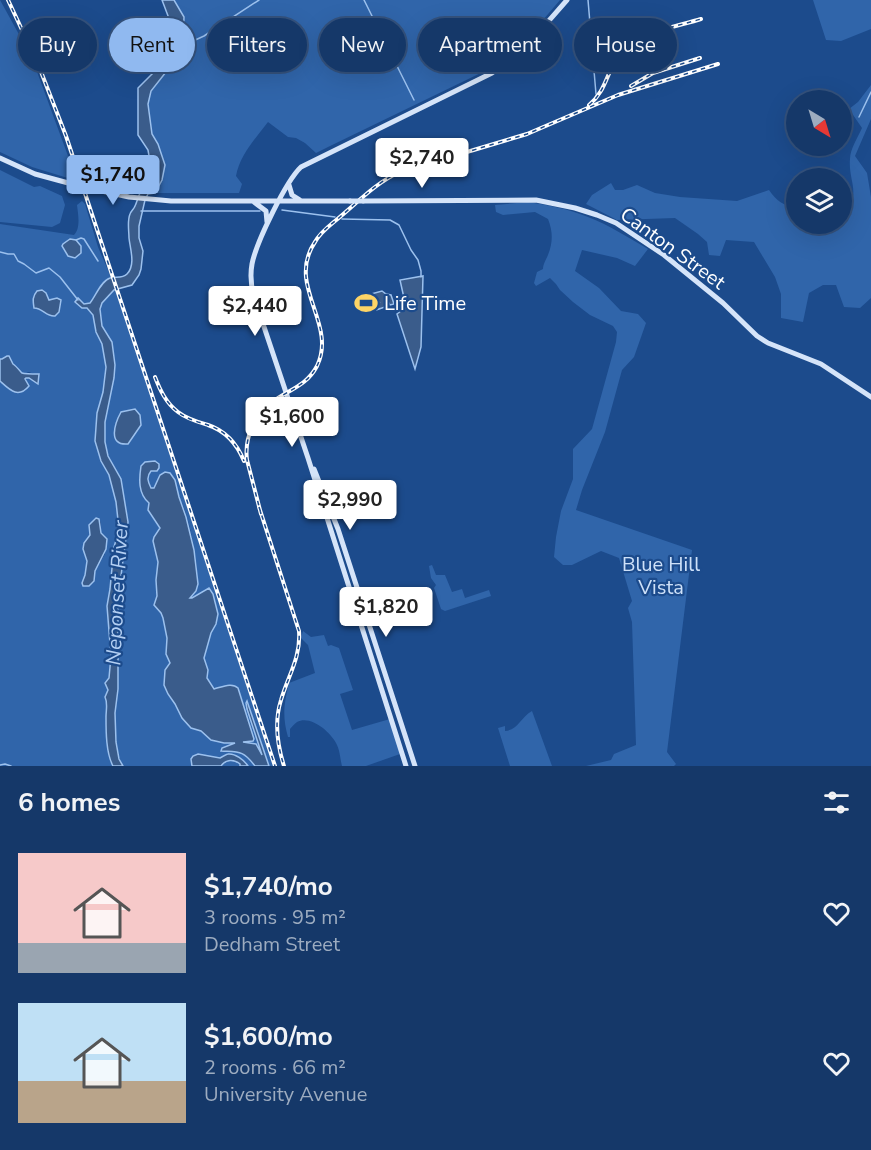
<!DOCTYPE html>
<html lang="en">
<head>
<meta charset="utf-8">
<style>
	:root { --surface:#153869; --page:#224371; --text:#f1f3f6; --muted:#9dacc0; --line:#34527d; --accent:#90b9f0 }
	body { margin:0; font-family:"Nunito Sans",sans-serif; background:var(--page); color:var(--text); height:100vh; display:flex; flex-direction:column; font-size:22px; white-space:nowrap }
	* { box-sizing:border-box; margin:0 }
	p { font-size:20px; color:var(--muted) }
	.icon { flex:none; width:33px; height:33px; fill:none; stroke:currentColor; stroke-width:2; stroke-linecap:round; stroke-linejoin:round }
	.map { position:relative; height:766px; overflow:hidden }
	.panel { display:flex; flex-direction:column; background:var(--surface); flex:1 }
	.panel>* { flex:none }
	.guide { position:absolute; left:18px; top:18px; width:836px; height:54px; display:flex; gap:12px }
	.needle { width:39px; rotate:142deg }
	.buttons { position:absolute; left:786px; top:90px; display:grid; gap:12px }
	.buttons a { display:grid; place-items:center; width:66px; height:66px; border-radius:50%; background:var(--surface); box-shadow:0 6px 24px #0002,0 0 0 2px var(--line); font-size:30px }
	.price { position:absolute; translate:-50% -51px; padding:0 14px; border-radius:6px; background:#fff; color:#222; font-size:20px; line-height:39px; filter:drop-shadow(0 2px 3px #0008) }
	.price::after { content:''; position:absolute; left:50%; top:36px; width:18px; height:14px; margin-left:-9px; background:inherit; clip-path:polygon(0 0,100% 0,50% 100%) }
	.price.on { background:var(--accent); color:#111 }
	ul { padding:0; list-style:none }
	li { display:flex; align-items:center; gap:18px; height:150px; padding:0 18px }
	li span { display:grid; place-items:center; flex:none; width:168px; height:120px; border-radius:0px; color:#555 }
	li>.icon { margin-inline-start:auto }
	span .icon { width:72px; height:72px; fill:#fffc; stroke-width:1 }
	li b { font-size:26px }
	h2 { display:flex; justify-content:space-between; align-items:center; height:72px; padding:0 18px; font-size:26px }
	.tag { padding:0 21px; border-radius:27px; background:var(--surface); box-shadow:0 6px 24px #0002,0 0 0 2px var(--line); font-size:21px; line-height:54px }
	.tag.on { background:var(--accent); color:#111 }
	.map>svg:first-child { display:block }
</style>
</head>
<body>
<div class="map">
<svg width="871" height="766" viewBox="0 0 871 766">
	<rect width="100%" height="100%" fill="#1c4b8c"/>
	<path fill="#3065aa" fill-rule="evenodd" d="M0,0l32,58 43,117 -4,4 -39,-12 -32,-15z
		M174,0h386c-21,25 -42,49 -69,68l-163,79 -12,6 -11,-10 -9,-5 -8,-1 -20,-15c-13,17 -28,33 -32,54l6,8 -3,9h-84l7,-13 -4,-36 -6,-10 -4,-30 2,-13 27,-33 7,-41z
		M813,0h58v29l-30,12 -15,-1z
		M871,85v34l-16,37 12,17 4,24v101l-11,10 -16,-1 -8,-22h-13l-14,8 -6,29 -22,-4v-24l-6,-17 -21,-35 -28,-2 -6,16 -11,-1 -2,-13 -9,-8 -23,-16 -58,2 -31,-16 6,-9 19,-12 4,7h8l14,-5 18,8 25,4 57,4 32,-11c8,12 14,14 27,19v15h46v-11c21,-18 6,-31 8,-54 0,-10 8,-22 12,-31l-13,-19 9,-7z
		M0,170l34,17 6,-1 22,10 3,9 -5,18 -8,4 -52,-5z
		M82,201l3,3 13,43 13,30c-11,5 -15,17 -21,26l-6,1 -6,-6 4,9 13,4 9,28 2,28 -3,25 -6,21 -2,28 14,34 7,27 2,18 -1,17 -3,10 -4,42 -3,17 4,50 -2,22 -3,4 2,10 -3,3c3,8 1,16 1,24 0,15 0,33 7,47h-113v-384l12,9 14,-10 -1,-2 2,-2 11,7 1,-8 -10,-4 -5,2 -3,-2 -21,1v-149l74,11c7,-7 4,-21 3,-30zM96,518l5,4v11l4,3v18l-10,17v7l-13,5c4,-10 7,-20 2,-29l6,-19 -1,-10z
		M528,202c20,3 41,7 60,15 21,8 41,21 60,32l-13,17 -18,-8 -35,-8 -7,21 24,17 22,23 17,3 8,9 -12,34 -12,13 -17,62 -23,58 -6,20 116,40 -25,202 9,12 -2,2h-88l25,-6 3,-6 22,-9 -4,-123 -4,-14 4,-7 -13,-43 -18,-7 -29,14h-9l-9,-8 2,-20 5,-26 12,-32v-30l19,-20 24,-87 1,-10 -4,-6 -23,-11 -17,-13 -13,-12 -4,-6 -6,-6 -14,8 -2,-3 3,-11 6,-3c0,-5 3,-9 5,-14 5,-13 5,-23 0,-36l-13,-7 -32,3 -7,-3 -1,-7z
		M115,288l158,478h-4l-1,-2h-14l1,2h-132l-3,-5 -2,-10 -2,-14 -1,-24 3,-24v-90l10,-77 -2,-15 -8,-32 -10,-19 -3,-14v-20l9,-44 1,-13 -3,-23 -10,-16 -2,-17 2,-6zM135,409l2,1 4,15 -9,13 -13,4c-8,-9 -4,-20 2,-30zM182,503c8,18 18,66 15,86l-8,8 3,1 17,-10 7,15 -16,52 -36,-34 -3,-8z
		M432,565l4,10h9l7,17 10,-3 3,9 24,-8 2,6 -46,15 -4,-2 -7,-21 2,-3 -5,-7 -2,-12z
		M303,631l8,6 13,-2 4,11 3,-1 8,3 14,42 -13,4 12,36 38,-11 10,35 -34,12h-24c-2,-8 -2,-16 -6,-23 -6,-11 -25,-28 -39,-21 -3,2 -5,5 -7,7v8h-2c-6,-21 -4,-33 1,-54l26,-10 -7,-28 -7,-7z
		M532,711l20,55h-42l-12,-38 7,-2v5c13,-1 16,-14 27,-20z"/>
	<path fill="#3a5c8b" stroke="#9cc1ee" stroke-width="1.5" d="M162,0h12l10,17 -1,26 -6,15 -26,33 -3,13 4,30 6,10 7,21 -3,15 -7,13 -7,1 -3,6 -6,26v12l4,13 -2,18 -2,6 -7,10 -18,5 -12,13 -2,6 2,17 10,16 3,23 -1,13 -9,44v20l3,14 13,23 7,43 -10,77v90l-3,24 1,29 3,17 4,7h-10c-7,-13 -7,-34 -7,-49 0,-7 2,-14 -1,-20l3,-7 -3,-7 4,-5 2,-22 -4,-50 3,-17 4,-42 3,-10 1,-17 -2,-18 -7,-27 -8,-14 -6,-20 2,-28 6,-21 3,-25 -4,-23 -6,-12 -3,-17 -6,-7h-5l-7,-6 3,-4 6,6 6,-1c5,-6 11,-22 20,-25 5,-2 12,1 17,-4 9,-9 3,-26 2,-36 0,-7 -2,-17 1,-24 1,-3 4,-5 5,-8 2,-4 3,-9 5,-13l-4,-4 13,-10 3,-6 -4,-23 -10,-15v-47l27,-27 5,-17 3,-15z
		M70,239l6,1 5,6v7l-6,5 -7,-2 -6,-10 1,-2z
		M423,276l-2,71 -6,22 -18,-55 9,-7 -6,-27z
		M42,290l4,3 3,7 8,-2 4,2 -2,12 -4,4c-9,1 -12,-8 -21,-8 -1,-7 -2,-11 3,-17z
		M382,291l4,3 5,1 3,9 -4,1 -3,-5 1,6 -12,4 -2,-5 6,-3 -6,1 -3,-9z
		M7,356h2l4,8c3,2 8,8 9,9 3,1 13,1 17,1l-1,10 -9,-6h-3l-1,1 4,7c-11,13 -19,4 -29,-5v-22h2z
		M135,409l5,6 1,10 -13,19c-21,2 -13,-21 -7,-32z
		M155,461l4,3v4l-2,3h-6c-5,6 -3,11 0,17h3l6,-13 5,-3 5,1 5,7 4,17 7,20 8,33 4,34 -2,7 -6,7h2l17,-10 4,6 5,20 -2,10 -5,9 -7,25 4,12 -1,8 7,11c8,-2 18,-7 24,-1l16,51 -1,2 -10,1 13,2 6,11 -15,-46 -1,-6 1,-2 22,65h-14c-12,-16 -16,-14 -34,-15l1,-3 13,-5h-11l-13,-3 -10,-9 -10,-3 -9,-10 -7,-14 -7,-10 -4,-9 1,-15 5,-7 -4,-9 1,-16 -4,-20 -2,-5 -7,-8 3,-9 -1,-16 2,-18 -5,-21 1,-4 6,-9 -12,-18 1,-7c-11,-9 -10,-24 -8,-37l4,-4z
		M96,518l3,1 2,14 6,6 -1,10 -11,22 -1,10 -5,5h-6l-1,-3 3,-8 2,-14 -4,-12 1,-6 6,-8 -1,-10z
		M198,754l22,4c0,0 7,-4 8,-4 7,-1 16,6 20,12h-8v-2c-6,-5 -14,-5 -19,2h-29l-1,-7 2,-3z"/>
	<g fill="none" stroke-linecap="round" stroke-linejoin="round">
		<path stroke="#9cc1ee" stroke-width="1.5" d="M364,0l50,100
			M588,0l8,94
			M180,47l24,-11 55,-36
			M859,117l12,-25
			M282,210l53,7
			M141,211h119
			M342,219l48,1 9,5 12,25 7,10 3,11v6
			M76,240l5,-2 3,1 14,22
			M0,252l8,2h6l4,7 6,3 12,9 13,-5 11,9 18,23
			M0,765l5,-1 6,2"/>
		<path stroke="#d5e4f9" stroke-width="5" d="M0,158l35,16 37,10
			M289,185l3,10 8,5
			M97,190l32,7 42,4h179
			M363,201l173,-1 39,8 22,7 19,8 48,32 59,48 34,33 11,7 53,21 50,33
			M254,202l12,9 1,11
			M314,469l24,60 77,237
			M406,766l-98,-308 -54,-161c-3,-11 -4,-22 -2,-33 4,-21 34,-83 49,-97l191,-94c30,-19 52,-47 75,-73"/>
		<g stroke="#fff" stroke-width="4">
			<path id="rail" d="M8,0l30,64 28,72 209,630
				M631,86l22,-13 47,-15
				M589,105c15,-12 17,-28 26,-44 16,-28 57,-33 86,-42
				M155,377c5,13 11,26 23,35 9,7 20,10 30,13 18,6 29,19 36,36
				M259,507l40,124c2,26 -11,45 -18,69 -7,22 -4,44 3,66
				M261,514l-14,-54c-3,-23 8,-46 28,-60 16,-11 32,-15 42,-34 15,-31 -8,-59 -11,-89 -1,-12 2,-25 9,-35 6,-11 17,-18 26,-26 19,-16 36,-34 59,-44l127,-38 91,-39 100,-31"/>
		</g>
		<use href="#rail" stroke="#1c4b8c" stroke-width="1.5" stroke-dasharray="4.5" stroke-linecap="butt"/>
		<path stroke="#d5e4f9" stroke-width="5" d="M72,184l25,6
			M350,201h13"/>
	</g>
	<defs>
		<g id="stadium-bare" transform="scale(1.8)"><path d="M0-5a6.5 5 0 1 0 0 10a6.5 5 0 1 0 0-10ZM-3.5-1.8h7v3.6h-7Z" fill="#fdd466" stroke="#1c4b8c" stroke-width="2.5" paint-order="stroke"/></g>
	</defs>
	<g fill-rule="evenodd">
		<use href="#stadium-bare" x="366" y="303"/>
	</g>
	<g text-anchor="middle" stroke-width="4.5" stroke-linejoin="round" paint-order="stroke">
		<g font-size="20" fill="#fff" stroke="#1c4b8c">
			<text transform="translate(673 248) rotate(36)" y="7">Canton Street</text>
		</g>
		<g font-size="20" fill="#fff" stroke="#1c4b8c" text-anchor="start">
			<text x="384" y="310">Life Time</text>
		</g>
		<g font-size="20" fill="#cee1f9" stroke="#1c4b8c">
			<text x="661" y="571">Blue Hill<tspan x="661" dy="23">Vista</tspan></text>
		</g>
		<g font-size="21" font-style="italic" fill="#b4d0f4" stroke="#1c4b8c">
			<text transform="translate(117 593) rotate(-87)" y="7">Neponset River</text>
		</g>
	</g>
</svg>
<div class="buttons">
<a><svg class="needle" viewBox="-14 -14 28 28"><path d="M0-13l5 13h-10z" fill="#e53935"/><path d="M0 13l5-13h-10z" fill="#9dacc0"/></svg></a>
<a><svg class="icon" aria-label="layers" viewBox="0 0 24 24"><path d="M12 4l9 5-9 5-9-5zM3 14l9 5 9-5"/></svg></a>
</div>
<b class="price" style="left:422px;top:189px">$2,740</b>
<b class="price on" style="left:113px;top:206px">$1,740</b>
<b class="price" style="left:255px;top:337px">$2,440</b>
<b class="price" style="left:292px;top:448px">$1,600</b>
<b class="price" style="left:350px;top:531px">$2,990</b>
<b class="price" style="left:386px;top:638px">$1,820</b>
<div class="guide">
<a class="tag">Buy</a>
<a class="tag on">Rent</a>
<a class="tag">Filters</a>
<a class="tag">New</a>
<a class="tag">Apartment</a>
<a class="tag">House</a>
</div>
</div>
<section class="panel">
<h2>6 homes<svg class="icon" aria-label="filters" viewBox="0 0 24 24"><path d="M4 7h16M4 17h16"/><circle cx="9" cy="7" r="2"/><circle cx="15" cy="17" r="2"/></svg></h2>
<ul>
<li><span style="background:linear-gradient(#f6c9c9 75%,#9aa5b1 0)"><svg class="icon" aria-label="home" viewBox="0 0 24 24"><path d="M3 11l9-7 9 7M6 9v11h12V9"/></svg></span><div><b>$1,740/mo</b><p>3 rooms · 95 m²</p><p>Dedham Street</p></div><svg class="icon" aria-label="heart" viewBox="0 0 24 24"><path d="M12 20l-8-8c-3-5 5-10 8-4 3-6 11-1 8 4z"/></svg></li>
<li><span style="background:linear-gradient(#bfe0f5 65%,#b9a48a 0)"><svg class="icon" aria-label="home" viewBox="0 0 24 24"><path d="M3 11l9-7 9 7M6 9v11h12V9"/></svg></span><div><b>$1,600/mo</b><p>2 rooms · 66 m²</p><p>University Avenue</p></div><svg class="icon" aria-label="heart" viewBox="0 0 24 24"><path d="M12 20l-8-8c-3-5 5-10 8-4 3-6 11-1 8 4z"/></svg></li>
</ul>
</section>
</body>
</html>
